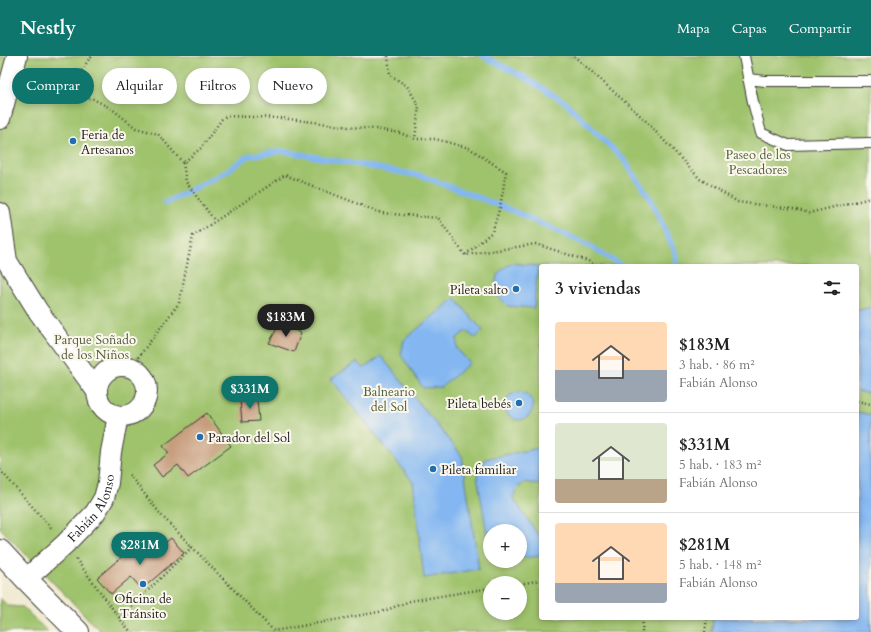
<!DOCTYPE html>
<html lang="es">
<head>
<meta charset="utf-8">
<style>
	:root { --surface:#fff; --page:#f2f2f2; --text:#222; --muted:#767676; --line:#e0e0e0; --accent:#0f766e }
	body { margin:0; font-family:Cardo,serif; background:var(--page); color:var(--text); height:100vh; display:flex; flex-direction:column; font-size:15px; white-space:nowrap }
	* { box-sizing:border-box; margin:0 }
	p { font-size:13px; color:var(--muted) }
	.icon { flex:none; width:22px; height:22px; fill:none; stroke:currentColor; stroke-width:2; stroke-linecap:round; stroke-linejoin:round }
	.map { position:relative; flex:1; overflow:hidden }
	.side { position:absolute; left:539px; top:208px; width:320px; height:356px; display:flex; flex-direction:column; background:var(--surface); border-radius:4px; box-shadow:0 2px 6px #0003 }
	.side>* { flex:none }
	.hud { position:absolute; left:12px; top:12px; width:380px; height:36px; display:flex; gap:8px }
	.buttons { position:absolute; left:483px; top:468px; display:grid; gap:8px }
	.buttons a { display:grid; place-items:center; width:44px; height:44px; border-radius:50%; background:var(--surface); box-shadow:0 2px 6px #0003; font-size:20px }
	.price { position:absolute; translate:-50% -34px; padding:0 9px; border-radius:14px; background:var(--accent); color:#fff; font-size:13px; line-height:26px; filter:drop-shadow(0 1px 2px #0008) }
	.price::after { content:''; position:absolute; left:50%; top:24px; width:12px; height:9px; margin-left:-6px; background:inherit; clip-path:polygon(0 0,100% 0,50% 100%) }
	.price.active { background:#222; color:#fff }
	ul { padding:0; list-style:none }
	li { display:flex; align-items:center; gap:12px; height:100px; padding:0 16px }
	li+li { border-top:1px solid var(--line) }
	li span { display:grid; place-items:center; flex:none; width:112px; height:80px; border-radius:4px; color:#555 }
	li>.icon { margin-inline-start:auto }
	span .icon { width:48px; height:48px; fill:#fffc; stroke-width:1 }
	li b { font-size:17px }
	h2 { display:flex; justify-content:space-between; align-items:center; height:48px; padding:0 16px; font-size:17px }
	.chip { padding:0 14px; border-radius:18px; background:var(--surface); box-shadow:0 2px 6px #0003; font-size:14px; line-height:36px }
	.chip.active { background:var(--accent); color:#fff }
	header { display:flex; align-items:center; gap:24px; box-sizing:border-box; height:56px; padding:0 20px; background:var(--accent); color:#fff }
	header strong { font-size:19px }
	nav { display:flex; gap:22px; margin-inline-start:auto; font-size:14px }
	.map>svg:first-child { display:block }
</style>
</head>
<body>
<header>
<strong>Nestly</strong>
<nav><a>Mapa</a><a>Capas</a><a>Compartir</a></nav>
</header>
<div class="map">
<svg width="871" height="576" viewBox="0 0 871 576">
	<rect width="100%" height="100%" fill="#fbf7ec"/>
	<filter id="ink" filterUnits="userSpaceOnUse"><feTurbulence type="fractalNoise" baseFrequency=".025" numOctaves="2"/><feDisplacementMap in="SourceGraphic" scale="8" xChannelSelector="R" yChannelSelector="G"/><feConvolveMatrix kernelMatrix="1 2 1 2 8 2 1 2 1" color-interpolation-filters="sRGB"/></filter>
	<filter id="wash" filterUnits="userSpaceOnUse"><feTurbulence type="fractalNoise" baseFrequency=".012" numOctaves="4" result="noise"/><feDisplacementMap in="SourceGraphic" scale="16" xChannelSelector="R" yChannelSelector="G"/><feGaussianBlur stdDeviation="0.9" result="paint"/><feColorMatrix in="noise" values="0 0 0 0 0 0 0 0 0 0 0 0 0 0 0 0 0 1.4 0 .05"/><feComposite in="paint" operator="in"/></filter>
	<g filter="url(#wash)">
		<rect width="100%" height="100%" fill="#f2ebd3"/>
		<path fill="#9fc26c" stroke="#5e6f44" fill-rule="evenodd" d="M0,0h871v251l-14,4v-45h-316v352h172l-1,14h-611l-101,-104zM490,475h30v30h-30zM490,527h30v30h-30z
			M857,335l14,3v21l-14,-3z
			M0,542l8,8 15,1 25,25h-48z"/>
		<path fill="#84b7f1" stroke="#506a86" d="M512,207l26,3 -4,42 -26,-2 -12,-12c-1,-18 0,-22 16,-31z
			M455,242l28,33 -8,7 -9,-7 -9,7v11l13,14 -29,24 -18,1 -22,-33 3,-15z
			M871,251v87l-14,-3v-80z
			M381,300l81,100 17,113 -55,9 -11,-96 -82,-103 26,-17 7,6z
			M505 350a14 14 0 1 1 28 0a14 14 0 1 1-28 0Z
			M857,356l14,3v217h-159l1,-14h144z
			M539,392v37l-14,-3 -8,6 -4,10 28,41v17l-21,2v-27h-30v15h-1l-12,-71 8,-16z"/>
		<g fill="none" stroke-linecap="round" stroke-linejoin="round">
			<path stroke="#84b7f1" stroke-width="5.5" d="M483,0l41,21 42,26 58,57 26,38 27,58 -1,10
				M165,147l57,-29 26,-18 35,-5 139,25 89,34 79,36 32,20"/>
		</g>
		<g id="blocks">
			<path fill="#c69c7c" d="M280,267l21,10 -7,19 -25,-9z
				M257,343l2,22 -17,1 -2,-22z
				M207,357l24,33 -43,32 -10,-13 -16,12 -9,-12 16,-12 -6,-7z
				M171,482l13,15 -42,36 -11,-12 -20,17 -14,-16 43,-37 11,14z"/>
		</g>
	</g>
	<g filter="url(#ink)">
		<use href="#blocks" fill-opacity="0" stroke="#3c3b37" stroke-width="1"/>
		<g fill="none" stroke-linecap="round" stroke-linejoin="round">
			<g stroke="#3c3b37" stroke-width="12">
				<path id="service" d="M744,0l9,46 8,31 27,12 83,-2
					M748,23l17,2h106"/>
			</g>
			<g stroke="#3c3b37" stroke-width="22">
				<g id="minor">
					<path d="M0,63l17,-63"/>
					<path d="M0,157l7,48 31,50 58,79"/>
					<circle cx="122" cy="335" r="25"/>
					<path id="s1" d="M26,523l39,-35 30,-31 9,-15 4,-15 3,-31 7,-36"/>
				</g>
			</g>
			<g stroke="#3c3b37" stroke-width="24">
				<path id="secondary" d="M0,495l26,28 52,53"/>
			</g>
			<path stroke="#3c3b37" stroke-width="2.5" stroke-dasharray="1 3" stroke-linecap="butt" d="M388,0l2,19 17,11 12,20 -4,33
				M574,0l69,62 57,61 38,23 56,7 15,4 62,-15
				M27,32l21,9h19l9,-2 17,4 19,10 24,19 22,6 25,29 18,-15 21,-29 4,-3 54,2 26,3 43,6 27,2 24,4 15,6h20l34,9 37,24 -6,35 -8,25 -27,23
				M76,39l-4,-9 17,-27 4,-3
				M183,107l3,19 11,15 18,24
				M131,311l48,-64 14,-67 92,-61 96,38 57,5 27,37 71,-11 55,18 4,4
				M857,345l14,3
				M0,414l53,60
				M192,491l82,84 110,-20 26,-10 80,-13
				M76,503l47,64 8,9
				M520,528l21,-4
				M120,562l72,-71 -30,-31 -34,-43
				M642,576l1,-14
				M705,576l2,-14"/>
			<use href="#service" stroke="#fff" stroke-width="10"/>
			<use href="#minor" stroke="#fff" stroke-width="20"/>
			<use href="#secondary" stroke="#fff" stroke-width="22"/>
		</g>
	</g>
	<g fill="#1f6fb2" stroke="#fbf7ec" stroke-width="1.5">
		<circle cx="73" cy="85" r="4"/>
		<circle cx="516" cy="233" r="4"/>
		<circle cx="519" cy="347" r="4"/>
		<circle cx="200" cy="381" r="4"/>
		<circle cx="433" cy="413" r="4"/>
		<circle cx="143" cy="528" r="4"/>
	</g>
	<g text-anchor="middle" stroke-width="4" stroke-linejoin="round" paint-order="stroke">
		<g font-size="13" fill="#1c1c1c" stroke="#fbf7ec" text-anchor="start">
			<text x="81" y="83">Feria de<tspan x="81" dy="15">Artesanos</tspan></text>
			<text x="508" y="238" text-anchor="end">Pileta salto</text>
			<text x="511" y="352" text-anchor="end">Pileta bebés</text>
			<text x="208" y="386">Parador del Sol</text>
			<text x="441" y="418">Pileta familiar</text>
			<text x="143" y="547" text-anchor="middle">Oficina de<tspan x="143" dy="15">Tránsito</tspan></text>
		</g>
		<g font-size="13" fill="#505e3c" stroke="#fbf7ec">
			<text x="758" y="103">Paseo de los<tspan x="758" dy="15">Pescadores</tspan></text>
			<text x="95" y="288">Parque Soñado<tspan x="95" dy="15">de los Niños</tspan></text>
			<text x="389" y="340">Balneario<tspan x="389" dy="15">del Sol</tspan></text>
		</g>
		<g font-size="13" fill="#1c1c1c" stroke="#fbf7ec">
			<text dy="5" stroke="none"><textPath href="#s1" startOffset="98">Fabián Alonso</textPath></text>
		</g>
	</g>
</svg>
<div class="buttons">
<a>+</a>
<a>−</a>
</div>
<b class="price active" style="left:286px;top:282px">$183M</b>
<b class="price" style="left:250px;top:354px">$331M</b>
<b class="price" style="left:140px;top:510px">$281M</b>
<div class="hud">
<a class="chip active">Comprar</a>
<a class="chip">Alquilar</a>
<a class="chip">Filtros</a>
<a class="chip">Nuevo</a>
</div>
<section class="side">
<h2>3 viviendas<svg class="icon" aria-label="filters" viewBox="0 0 24 24"><path d="M4 7h16M4 17h16"/><circle cx="9" cy="7" r="2"/><circle cx="15" cy="17" r="2"/></svg></h2>
<ul>
<li><span style="background:linear-gradient(#ffd9b3 60%,#9aa5b1 0)"><svg class="icon" aria-label="home" viewBox="0 0 24 24"><path d="M3 11l9-7 9 7M6 9v11h12V9"/></svg></span><div><b>$183M</b><p>3 hab. · 86 m²</p><p>Fabián Alonso</p></div></li>
<li><span style="background:linear-gradient(#dfe7d0 70%,#b9a48a 0)"><svg class="icon" aria-label="home" viewBox="0 0 24 24"><path d="M3 11l9-7 9 7M6 9v11h12V9"/></svg></span><div><b>$331M</b><p>5 hab. · 183 m²</p><p>Fabián Alonso</p></div></li>
<li><span style="background:linear-gradient(#ffd9b3 75%,#9aa5b1 0)"><svg class="icon" aria-label="home" viewBox="0 0 24 24"><path d="M3 11l9-7 9 7M6 9v11h12V9"/></svg></span><div><b>$281M</b><p>5 hab. · 148 m²</p><p>Fabián Alonso</p></div></li>
</ul>
</section>
</div>
</body>
</html>
